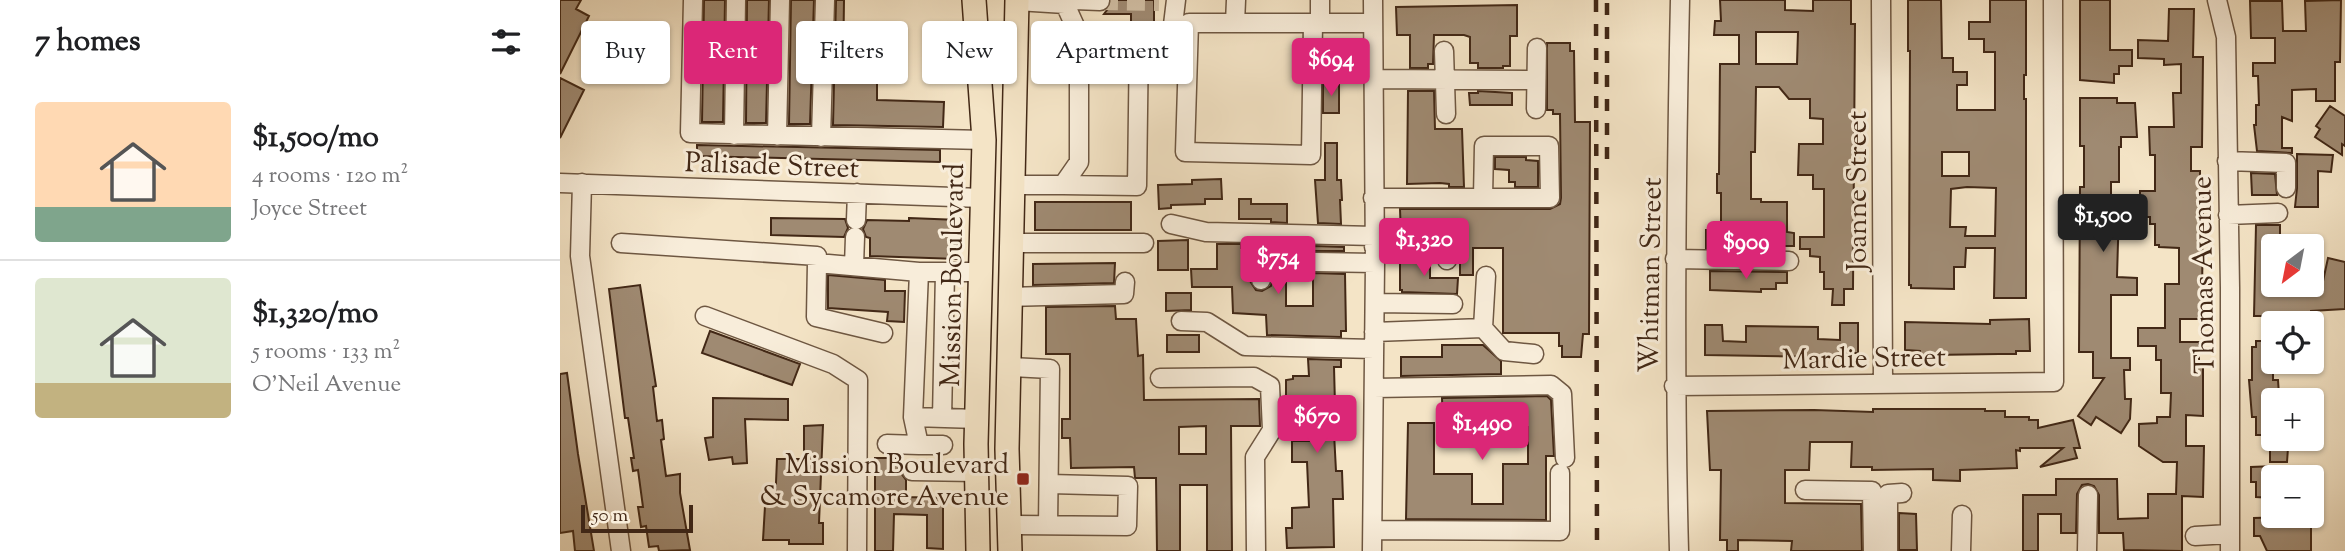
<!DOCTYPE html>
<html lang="en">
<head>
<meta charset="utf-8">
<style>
	:root { --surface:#fff; --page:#f2f2f2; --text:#202124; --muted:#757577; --line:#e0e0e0; --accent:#db2777 }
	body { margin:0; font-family:"Sorts Mill Goudy",serif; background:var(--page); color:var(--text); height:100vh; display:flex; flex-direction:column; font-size:26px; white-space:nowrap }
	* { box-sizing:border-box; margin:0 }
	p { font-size:23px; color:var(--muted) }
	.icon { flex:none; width:38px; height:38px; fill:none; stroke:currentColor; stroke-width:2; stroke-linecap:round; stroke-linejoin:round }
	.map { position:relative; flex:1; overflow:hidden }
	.details { display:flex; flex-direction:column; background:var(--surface); width:560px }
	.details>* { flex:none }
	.guide { position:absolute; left:21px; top:21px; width:665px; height:63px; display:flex; gap:14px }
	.needle { width:46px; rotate:212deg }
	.buttons { position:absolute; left:1701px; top:234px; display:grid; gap:14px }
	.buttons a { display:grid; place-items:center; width:63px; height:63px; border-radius:7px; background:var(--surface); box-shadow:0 2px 5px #0004; font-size:35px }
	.scale { position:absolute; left:21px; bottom:18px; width:112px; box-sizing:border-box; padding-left:7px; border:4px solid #422816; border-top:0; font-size:19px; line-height:24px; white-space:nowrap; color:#422816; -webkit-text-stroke:5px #f8edda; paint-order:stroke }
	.price { position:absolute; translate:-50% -60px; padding:0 16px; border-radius:7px; background:var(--accent); color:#fff; font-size:23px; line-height:46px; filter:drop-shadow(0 2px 4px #0008) }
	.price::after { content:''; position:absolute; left:50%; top:42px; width:21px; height:16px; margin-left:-10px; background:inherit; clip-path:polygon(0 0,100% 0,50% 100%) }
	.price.active { background:#222; color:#fff }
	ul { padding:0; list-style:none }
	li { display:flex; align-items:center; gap:21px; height:175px; padding:0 35px }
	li+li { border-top:2px solid var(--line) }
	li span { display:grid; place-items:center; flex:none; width:196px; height:140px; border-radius:7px; color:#555 }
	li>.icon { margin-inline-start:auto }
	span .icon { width:84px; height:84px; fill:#fffc; stroke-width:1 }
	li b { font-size:30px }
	h2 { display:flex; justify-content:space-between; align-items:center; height:84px; padding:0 35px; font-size:30px }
	.tag { padding:0 24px; border-radius:7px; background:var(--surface); box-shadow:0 2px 5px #0004; font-size:24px; line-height:63px }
	.tag.active { background:var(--accent); color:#fff }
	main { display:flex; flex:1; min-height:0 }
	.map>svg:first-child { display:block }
</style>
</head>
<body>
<main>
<section class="details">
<h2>7 homes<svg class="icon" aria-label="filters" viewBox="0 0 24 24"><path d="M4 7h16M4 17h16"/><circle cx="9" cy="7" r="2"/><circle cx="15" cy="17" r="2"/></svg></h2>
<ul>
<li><span style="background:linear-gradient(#ffd9b3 75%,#7fa58c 0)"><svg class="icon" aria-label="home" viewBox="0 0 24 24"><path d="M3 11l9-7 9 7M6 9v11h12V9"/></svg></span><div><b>$1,500/mo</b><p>4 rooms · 120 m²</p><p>Joyce Street</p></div></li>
<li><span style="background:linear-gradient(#dfe7d0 75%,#c2b280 0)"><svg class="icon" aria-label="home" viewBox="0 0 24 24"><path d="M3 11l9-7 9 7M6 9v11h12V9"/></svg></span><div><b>$1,320/mo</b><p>5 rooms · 133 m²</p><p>O'Neil Avenue</p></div></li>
</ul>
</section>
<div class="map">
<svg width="1785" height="551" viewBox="0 0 1785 551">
	<rect width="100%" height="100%" fill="#f4e4c6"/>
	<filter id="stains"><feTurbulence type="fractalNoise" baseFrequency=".00286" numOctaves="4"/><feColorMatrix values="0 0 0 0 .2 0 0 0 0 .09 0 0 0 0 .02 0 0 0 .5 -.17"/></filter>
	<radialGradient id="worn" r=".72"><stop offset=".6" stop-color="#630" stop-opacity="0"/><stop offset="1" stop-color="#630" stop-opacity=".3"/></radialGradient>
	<path fill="#9f8a72" stroke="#422816" stroke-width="2" fill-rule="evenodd" d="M0,0h21l-5,9 13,7 -29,58z
		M144,0h21l-2,122h-21z
		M187,0h22l-3,123h-20z
		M231,0h23l-4,124h-21z
		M276,0h8l-1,73h34v27l67,2 -1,25 -110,-2z
		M551,0h43v23l-23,1v-10h-27l6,-8z
		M1160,0h65v10l28,1v-11h38v24h4l-2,265h-9v16h-12l1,-16h-9v-17h-4v-15l-10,-1v-7h-10v-12h24v-48h-11v-14h-15l1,-31h24v-25l-13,-1v-19h-21l-10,-12h-23l-1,65h-4v47h10v3h26v30l7,1v13h-34v3l-54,-1v-18h15v-37h-4v-19h2l1,-110h19v-29h-25l1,-14h6zM1196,32h42l-1,32h-41z
		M1348,0h33l1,58h11v14h14v13h-10v25h38v-58h-11v-13h-15v-17h21v-22h36v75h-2v24h2v199h-32l1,-50h-29l-1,19h-11v22l-43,-1v-3h-2l1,-234h-2zM1382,152h27v24h-27zM1407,187l29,1 -1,48h-30l1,-9h-16l1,-38z
		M1520,0h30v50h22v16h-13v8h-5v9l-34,-3z
		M1781,0l-1,62h-5v39h-19v-12l-24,1v31l-10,-4v31h10v5l-35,-2 -3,-26h2v-20h3l-1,-29h-5v-13h22v-25h-24l-1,-37h32l1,30h23l-1,-30z
		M957,5v31h-7v30h-7v2h-25v-5h-8v-26l-6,-2h-30l-1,29h-5v4h-18v-33h-13l-1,-28z
		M1609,9h25l-1,48h10l-1,90h-11v24h9v25h3l-1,107h2v16h-24v23h19v22h4v52l-17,-1v31h18l-1,51 -21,-1v55l-58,-1 -1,-17h-24v-38l-5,-9 -6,-2 -6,1 -5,9 -1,39h-15v-19h-23v37h-15v-56h33v-16h61l1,40 30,-1v-24h28l1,-32h-14l-24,-16v-22l18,-1v-6h13l1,-24h-10v-33h-5v-14h-18v-18h27v-44h14v-36l-20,-1v-2h-4v-21h-5v-7h-10v-26h15v-36h-5l-1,-28h25l-1,-34h8v-29l-17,1v-6l-26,-1v-18l30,1z
		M987,43h23v8h4l1,71h15l-1,212h-6l-2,23h-19v-11h-3v-13h-56v-85h-30v27h-13v-35l-7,1 -9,-5h-43l-1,-27h150l10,-5 1,-6 -1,-84h-7v-4h-6z
		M0,78l24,12 -24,48z
		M763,82h16v31h-16z
		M848,91h26l1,38h27l2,58h-15v-3l-9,-1 -33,1z
		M918,91l34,2v12h-42l-1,-12h9z
		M1520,98h37v5h18l2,34h-16v10h-2v35h-8v25h8l-2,70 20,1v17h-26v63h19v12h-6l1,29h6l-1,20 -9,14 -25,-16 -5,8 -13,-9 26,-38h-11v-26h-14l1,-165h4v-41h-4z
		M1770,106l15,10v30l-3,-2v11l-27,-18 5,-8 -4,-3z
		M765,143h12v37h4l1,20h-2l1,24 -23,-1 -3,-43h10z
		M137,145l243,5v12l-243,-6z
		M1737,154l36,1 -2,17 -13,-1v36h-23l2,-19z
		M935,157h31v3l12,1v26h-23v-5h-6v-12l-14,-1z
		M1691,173l24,1 2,21h-25z
		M661,179l1,20h-17v5l-34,1v3l-12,1 -1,-24 34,-1v-4z
		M679,199h12v5h36v19l-16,-1v-3h-32z
		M475,202h96v28h-96z
		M211,218l74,1 3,9 -4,9 -73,-2z
		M349,218l50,2 -1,39 -88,-3v-18l-4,-1 -3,-8 4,-9 42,1z
		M1696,225h24v22h-7v38h13v11l34,-1 8,-37 17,4v47l-34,2v13h-39v-8h-18z
		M628,240v30h-30v-29z
		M657,244h24v4h13l-5,14 1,19 6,9 6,1 9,-5 1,-13h14v33h27v-33l32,1 1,57h-5v6l-74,-2 -1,-20 -33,-2 -1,-26h-40l-1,-18h26z
		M754,246l30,1v4h-30z
		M840,258h30v20h28l-1,16 -55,-2v-2h-2z
		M555,263l-1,20 -81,2v-21z
		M1150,271l77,1v11h-11v6h-15v3l-51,-2z
		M268,275l57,5v11h20l-1,31 -17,-1 1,-9 -60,-4z
		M80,285l16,101 -3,1 4,34 5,-1 2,19 -3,1 5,36 14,-2v19l10,57 -31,1 -1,-5 -9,1 -3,-21 -5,1 -3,-20h5l-5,-37 -5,1 -2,-13h3l-6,-40h-3l-16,-129z
		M606,293h25v17l-25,1z
		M555,306l1,13h20l2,37 5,-1 1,45 115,-1 1,27h-29l1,125h-25v-66h-27v66h-23l-1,-73h-21l-1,-11 -63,1 -1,-30h-8v-19h8v-65h-24v-47zM646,426v28h-27v-27z
		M1469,319l1,32h-14v3h-17l-68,1h-11v-4l-15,-1v-28l85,2v-4z
		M1280,323h18v30h-16v3l-24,1 -113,-2v-30h17l1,16 23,1v-16l72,1v12l22,1z
		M150,331l90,33 -8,21 -90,-32z
		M607,335h32v17h-32z
		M1696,341h17v39h5l1,15h-6v40h-17v-18h-4l-3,-37h3v-33h4z
		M882,345h41l18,16v13l-100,2v-19h41z
		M748,359l33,1v7h-7l1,38h8v28h-9l2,38h6l1,28h-10l1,48 -47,1 -1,-20h6v-20l17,-1 -2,-45h-15v-21h17v-25h-12v-19h-11v-17l7,-1v-3h16z
		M7,373l11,81 16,97h-19l-2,-20 -13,2v-159z
		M987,396l4,4 3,56h-8v64l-140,-1 2,-96h26v51h38v30h31v-40h25v-37h-85l-1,-29z
		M153,398l75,1v21l-43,-1 2,44 -14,1 -1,-7 -23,3 -4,-22 8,-1z
		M1313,409h112v2h20v6h24v3h9v8l35,-8 7,28h-6l3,10 -37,9 23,-19h-43v3l-4,-1 1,18 -57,2v11l-27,-1v-11l-61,1v-3h-21l1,-25h-42l-1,28h-24v33l76,1 1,47h-71l1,-10 -54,-1v11h-11v-11h-7l1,-70h-11l-3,-59 107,-1 59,2z
		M263,425l-4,98h4v21h-34v-4h-26l2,-34h10l2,-47h27v-33z
		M1710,447l18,1 -1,14h-17z
		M315,458h23v15h3l5,7v17l37,1v51l-16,-1v-33l-33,-1 -1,37h-18z
		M1715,466l-2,32 -17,-1v-15h-5v-15z
		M1339,513l17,1 1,36h-18z
		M1730,517v4h21v30h-44l-7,-15h-6v-18z"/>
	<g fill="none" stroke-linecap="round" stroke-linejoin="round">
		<path stroke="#d0bea3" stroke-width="18" stroke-dasharray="18 9" stroke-linecap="butt" d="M540,1l59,1"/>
		<g stroke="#6e5742" stroke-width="21">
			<path id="minor" d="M133,0l-3,133 294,7
				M1321,0l2,383
				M1657,0l9,37 4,251v263
				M457,1l48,3v-4
				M629,23l-4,129 126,3 2,-132
				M675,23l1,-23
				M760,23v-23
				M612,33l4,-33
				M884,51l2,63
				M814,79l162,1
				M976,109l1,-61
				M174,135l2,-135
				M217,136l3,-136
				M261,137l4,-137
				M1667,161l59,2v25
				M0,183l422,15
				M22,183l-2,73 41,295
				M453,185h50l16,-23v-127l-14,-31 9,-4 26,1
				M503,185l74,1 2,-150 33,-3 17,-10h184
				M813,198h177l-1,-52h-65l-1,52
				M1668,215l50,-2
				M296,220l1,-27
				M611,224l35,8 168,4
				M61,243l196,13v7
				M452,243h132
				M814,247h70l3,13
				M1115,259l114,2
				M294,266l1,-29
				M926,276l-3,52 21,23 30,3
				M701,280l-1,-19 115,2
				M451,297l113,-3 1,-12
				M815,303l78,1
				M145,316l128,48 25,16 -1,171
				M621,321l26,1 38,24 129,3
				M814,332l109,-4
				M323,333l-67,-16 1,-54 102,9
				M449,367l41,2 -2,156
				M600,378l94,-1 16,9 2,44 -17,27 1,94
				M1114,386l380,-4 -1,-382
				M814,388l177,-3 11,9 3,64
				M353,417l6,28h24
				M382,418l3,-146
				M417,419l-64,-2 6,-145h62
				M327,444l32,1
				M352,471l64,1
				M1245,490l67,1 1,60
				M450,525l117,1 1,-40 -78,-2
				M813,530l187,1v-58
				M1635,536l34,-2
				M812,551l3,-288 -2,-263
				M1119,551c-5,-184 -3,-367 1,-551
				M1328,551v-57l14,-1
				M1401,551l1,-36
				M1527,551l1,-56"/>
		</g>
		<g stroke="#422816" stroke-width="26">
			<path id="major" d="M414,0l10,140 -8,304 2,107
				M450,551l-3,-102 10,-449"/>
		</g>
		<use href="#minor" stroke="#f8edda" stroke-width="18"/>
		<use href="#major" stroke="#f4e4c6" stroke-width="23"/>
		<path stroke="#422816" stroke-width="4.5" stroke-dasharray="12 12" stroke-linecap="butt" d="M1036,0l1,551
			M1047,159v-159"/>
	</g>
	<rect fill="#8f2418" stroke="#f8edda" stroke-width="2.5" x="456" y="472" width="14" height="14" rx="3.5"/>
	<g text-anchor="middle" stroke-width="6" stroke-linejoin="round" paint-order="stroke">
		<g font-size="28" fill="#422816" stroke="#f8edda">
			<text transform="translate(212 164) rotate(2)" y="10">Palisade Street</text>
			<text transform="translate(1296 191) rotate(-90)" y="10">Joanne Street</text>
			<text transform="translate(391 275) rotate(-89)" y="10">Mission Boulevard</text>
			<text transform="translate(1089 275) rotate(-89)" y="10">Whitman Street</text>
			<text transform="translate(1642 275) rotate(-91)" y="10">Thomas Avenue</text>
			<text transform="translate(1304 357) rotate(-1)" y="10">Mardie Street</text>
		</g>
		<g font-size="28" fill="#422816" stroke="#f8edda" text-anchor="end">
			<text x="449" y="473">Mission Boulevard<tspan x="449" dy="32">&amp; Sycamore Avenue</tspan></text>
		</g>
	</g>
	<rect width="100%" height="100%" filter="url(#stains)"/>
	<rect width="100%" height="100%" fill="url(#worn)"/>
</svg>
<div class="buttons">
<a><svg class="needle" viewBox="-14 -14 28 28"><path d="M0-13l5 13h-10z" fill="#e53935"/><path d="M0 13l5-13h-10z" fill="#757577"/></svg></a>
<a><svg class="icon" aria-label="locate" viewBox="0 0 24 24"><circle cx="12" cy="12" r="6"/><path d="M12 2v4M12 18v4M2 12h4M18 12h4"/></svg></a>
<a>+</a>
<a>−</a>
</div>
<div class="scale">50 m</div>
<b class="price" style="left:771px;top:98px">$694</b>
<b class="price active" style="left:1543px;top:254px">$1,500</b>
<b class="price" style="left:864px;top:278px">$1,320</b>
<b class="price" style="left:1186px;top:281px">$909</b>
<b class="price" style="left:718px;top:296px">$754</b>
<b class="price" style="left:757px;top:455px">$670</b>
<b class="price" style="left:922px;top:462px">$1,490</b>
<div class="guide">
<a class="tag">Buy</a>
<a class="tag active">Rent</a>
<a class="tag">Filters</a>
<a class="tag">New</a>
<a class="tag">Apartment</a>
</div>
</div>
</main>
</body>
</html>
